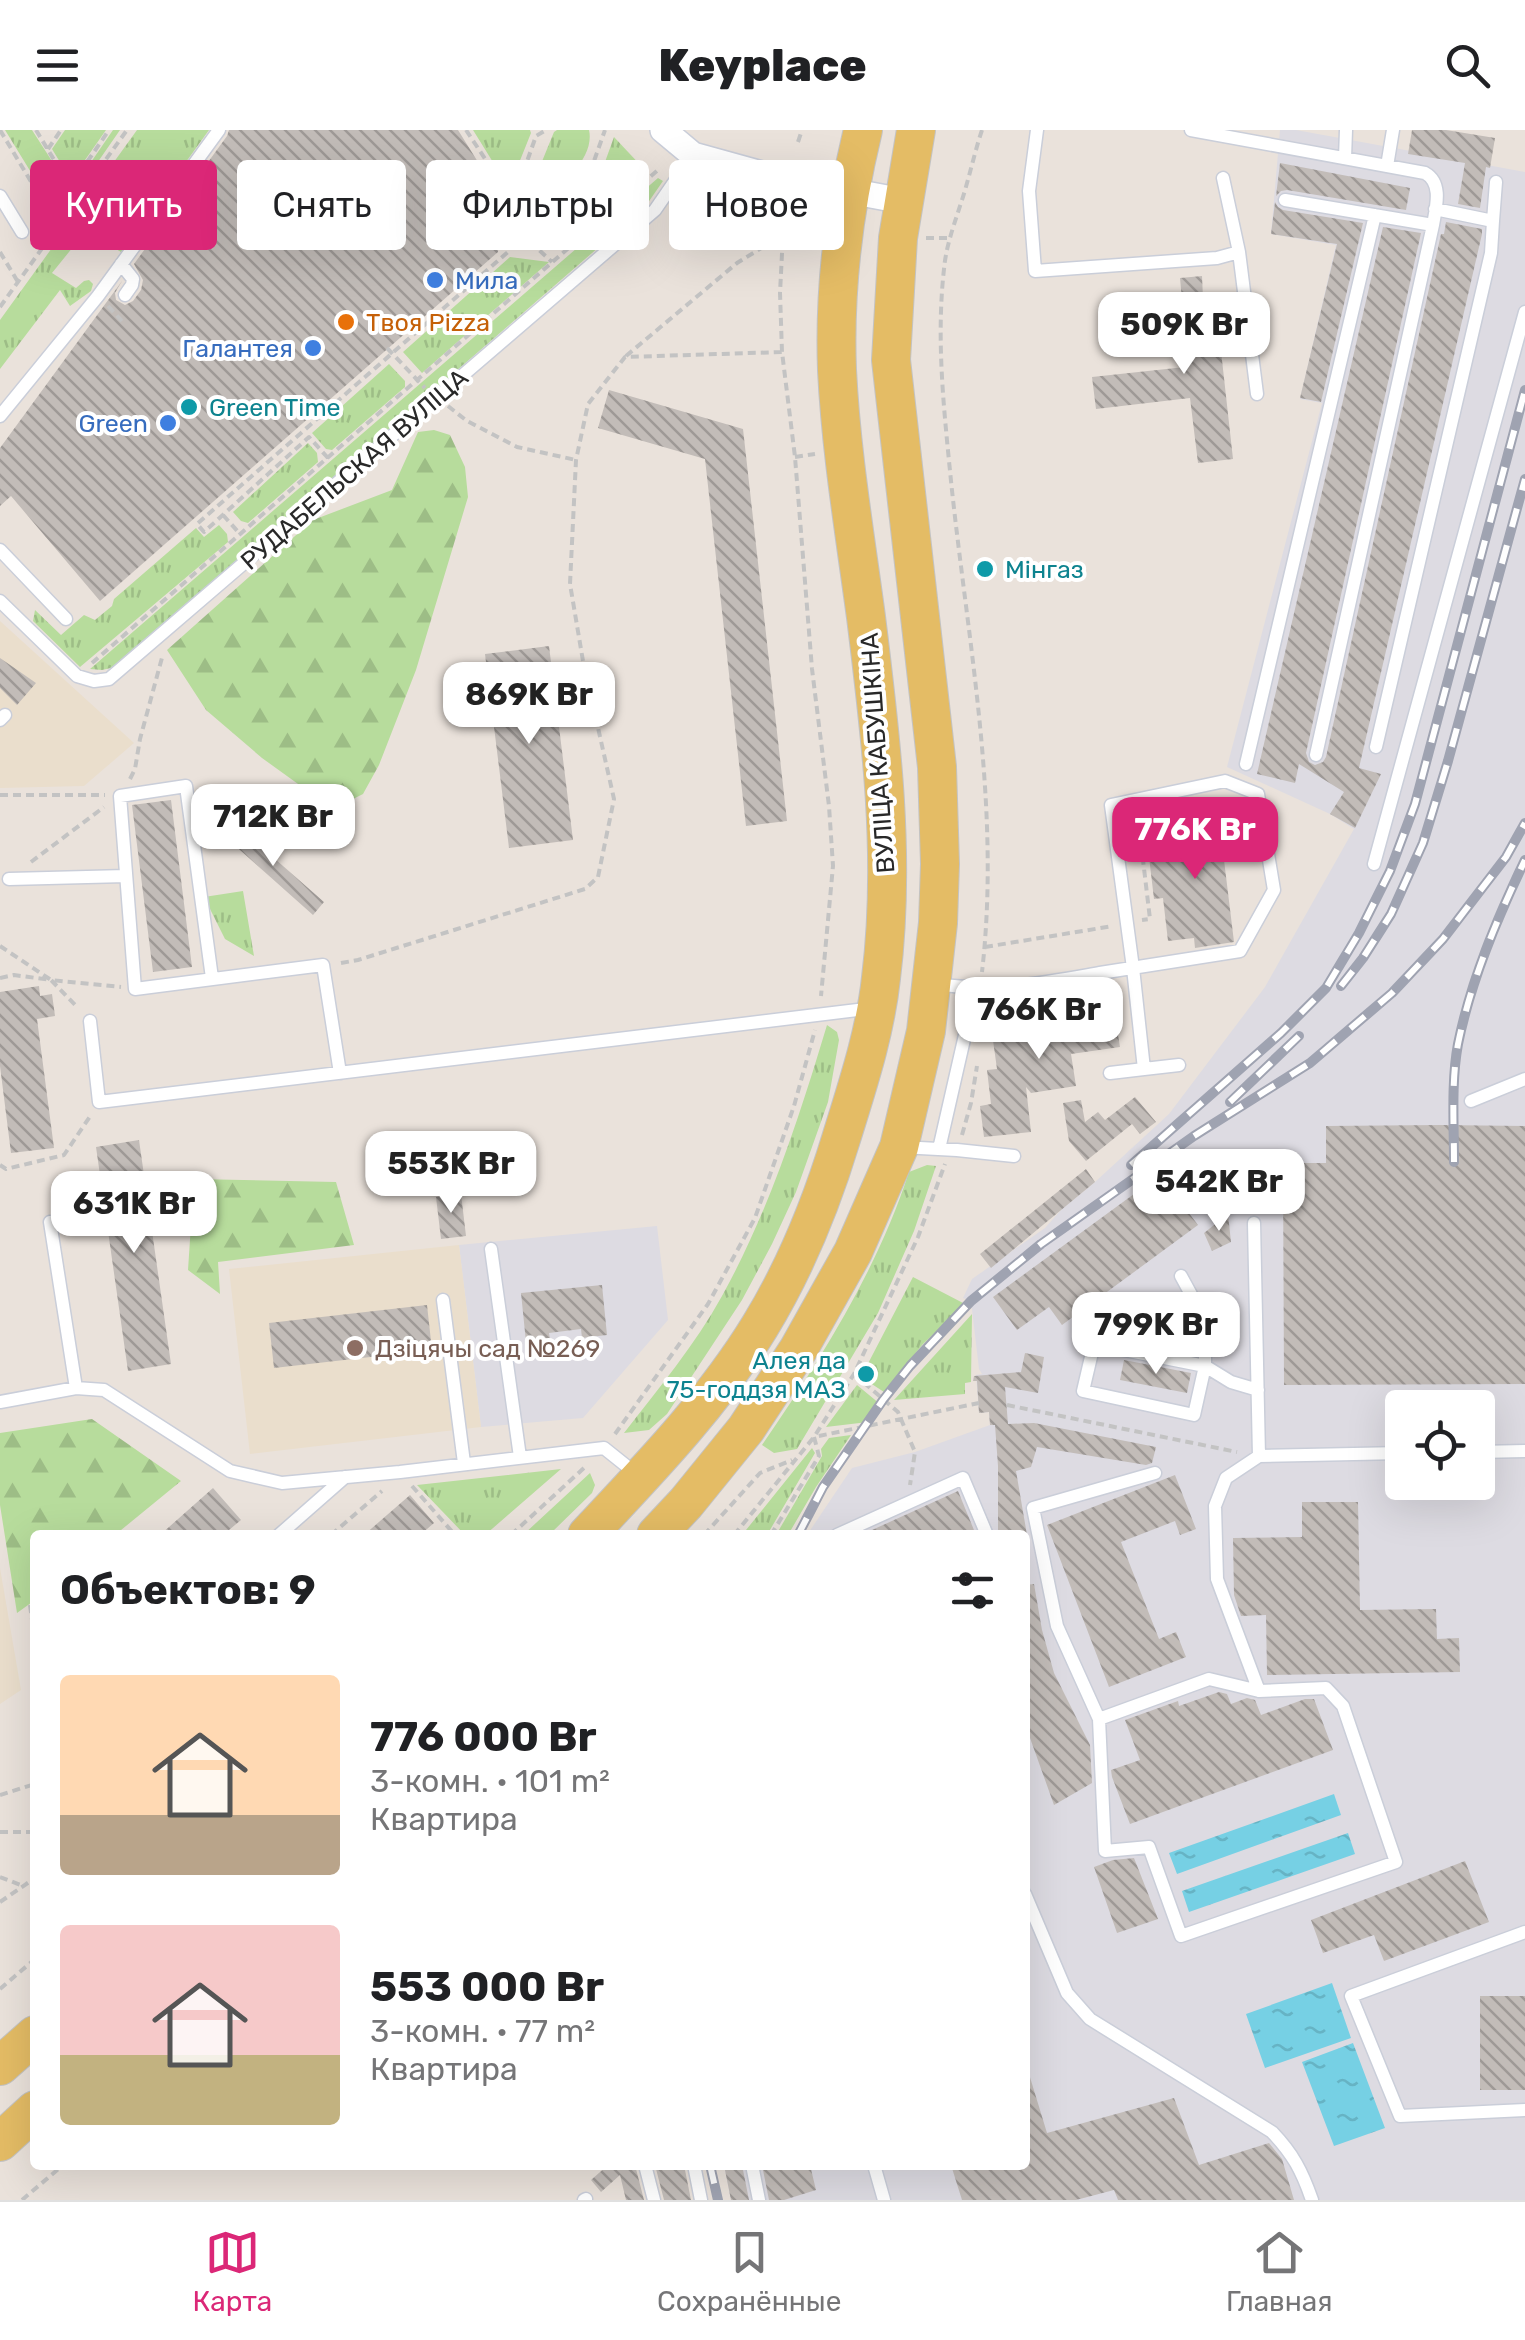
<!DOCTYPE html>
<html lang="ru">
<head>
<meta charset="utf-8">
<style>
	:root { --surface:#fff; --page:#f2f2f2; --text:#202124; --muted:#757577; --line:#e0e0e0; --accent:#db2777 }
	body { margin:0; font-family:Rubik,sans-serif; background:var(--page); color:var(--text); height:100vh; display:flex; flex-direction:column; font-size:38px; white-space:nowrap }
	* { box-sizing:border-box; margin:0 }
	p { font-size:32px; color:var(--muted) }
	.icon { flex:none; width:55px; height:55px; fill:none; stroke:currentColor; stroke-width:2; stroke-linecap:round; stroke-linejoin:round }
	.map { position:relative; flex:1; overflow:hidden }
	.drawer { position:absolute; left:30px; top:1400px; width:1000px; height:640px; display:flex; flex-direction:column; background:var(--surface); border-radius:10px; box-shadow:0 10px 40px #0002 }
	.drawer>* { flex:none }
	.banner { position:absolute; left:30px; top:30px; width:1000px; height:90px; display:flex; gap:20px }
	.buttons { position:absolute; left:1385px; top:1260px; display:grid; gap:20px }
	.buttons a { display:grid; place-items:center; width:110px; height:110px; border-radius:10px; background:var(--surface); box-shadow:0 10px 40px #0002; font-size:50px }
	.price { position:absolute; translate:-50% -85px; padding:0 22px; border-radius:20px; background:#fff; color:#222; font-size:32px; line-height:65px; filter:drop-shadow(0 2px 5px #0008) }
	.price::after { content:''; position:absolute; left:50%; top:60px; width:30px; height:22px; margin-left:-15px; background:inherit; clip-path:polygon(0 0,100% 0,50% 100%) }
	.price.current { background:var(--accent); color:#fff }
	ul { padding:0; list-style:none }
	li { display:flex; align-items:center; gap:30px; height:250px; padding:0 30px }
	li span { display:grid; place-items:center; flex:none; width:280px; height:200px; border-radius:10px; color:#555 }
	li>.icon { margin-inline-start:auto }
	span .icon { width:120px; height:120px; fill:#fffc; stroke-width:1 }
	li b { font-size:42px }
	h2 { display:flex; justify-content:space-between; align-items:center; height:120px; padding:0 30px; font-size:42px }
	.tag { padding:0 35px; border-radius:10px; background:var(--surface); box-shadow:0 10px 40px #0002; font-size:35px; line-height:90px }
	.tag.current { background:var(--accent); color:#fff }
	header { display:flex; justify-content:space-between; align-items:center; height:130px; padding:0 30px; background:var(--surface); font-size:45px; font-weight:800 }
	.tabs { display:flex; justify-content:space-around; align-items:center; height:140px; border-top:2px solid var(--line); background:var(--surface); font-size:28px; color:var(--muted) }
	.tabs a { display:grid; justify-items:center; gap:5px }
	.tabs .current { color:var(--accent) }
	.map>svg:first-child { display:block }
</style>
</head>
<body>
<header><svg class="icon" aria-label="menu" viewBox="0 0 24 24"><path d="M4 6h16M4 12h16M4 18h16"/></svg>Keyplace<svg class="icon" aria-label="search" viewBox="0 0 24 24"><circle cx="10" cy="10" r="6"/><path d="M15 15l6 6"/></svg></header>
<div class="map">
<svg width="1525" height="2070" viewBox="0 0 1525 2070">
	<defs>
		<pattern id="grass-tufts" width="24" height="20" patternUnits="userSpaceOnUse" patternTransform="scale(2.5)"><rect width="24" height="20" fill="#b7dc9c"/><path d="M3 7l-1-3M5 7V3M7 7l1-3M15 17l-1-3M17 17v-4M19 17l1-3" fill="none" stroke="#9dbd86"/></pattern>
		<pattern id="forest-firs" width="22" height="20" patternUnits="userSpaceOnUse" patternTransform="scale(2.5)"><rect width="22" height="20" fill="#b7dc9c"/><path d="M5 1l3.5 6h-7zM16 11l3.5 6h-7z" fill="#9dbd86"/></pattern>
		<pattern id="water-ripples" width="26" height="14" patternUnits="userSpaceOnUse" patternTransform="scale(2.5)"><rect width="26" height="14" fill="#76d0e4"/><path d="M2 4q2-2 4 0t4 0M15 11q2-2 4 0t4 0" fill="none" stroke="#66b3c4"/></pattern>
		<pattern id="building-back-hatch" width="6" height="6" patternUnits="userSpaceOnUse" patternTransform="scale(2.5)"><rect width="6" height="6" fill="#c2bcb8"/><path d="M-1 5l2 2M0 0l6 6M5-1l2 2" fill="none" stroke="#9e9996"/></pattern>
	</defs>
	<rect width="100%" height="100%" fill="#eae2db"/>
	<path fill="#dddbe2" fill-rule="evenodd" d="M1280,0h16l229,42v2028h-794l-7,-35h301v-630h-218l45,-67 63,-16 75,-27 -1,-13 -10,1 -3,-38 6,-1 -3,-5 -8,-68 -8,-3 9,-19 73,-51 16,-18 34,-28 74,-68 96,-127 89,-158 -24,-15 -103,-47 95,-364 -22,-4 36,-154 -65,-11zM1402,1278h76v74h-76z
		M657,1096l11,94 -85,98 -102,9 -22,-182z"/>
	<path fill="#eadecc" d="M0,491l134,122 -50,43 -84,2z
		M459,1115l22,182 -231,27 -21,-185z
		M0,1438l21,122 -21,14z"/>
	<path fill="url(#grass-tufts)" d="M5,0h27l36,56 8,-2 37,-54h7l-61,88z
		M65,0h41l-35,50 -19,-31z
		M137,0h72l-88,122 -35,-21 -34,42 24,15 8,-7 5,-1 4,4 -2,7 -21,15 -10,-16 -60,79v-49z
		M473,0h57l1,3 -22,55z
		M557,0h32c6,26 -25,57 -49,63l-5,-6 -1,-6 20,-49z
		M614,7l30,32 -57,50 -31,-2 1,-4 44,-40z
		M658,48l5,3 -18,26 -464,403 -66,57 -13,3 -12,-1z
		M510,127l39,5 -127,111 -19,-21z
		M389,234l16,17v6l-73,63 -6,-1 -14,-16z
		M308,313l9,10 1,9 -70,61 -7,-2 -8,-9z
		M219,395l8,9 1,8 -148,125 -47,-46 2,-11 26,25 23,-20 11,5 17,-14 2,-7 82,-71 8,9z
		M243,761l11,65 -29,-17 -21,-42z
		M827,895l10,7 2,8 -11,62 -32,90 -24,52 -30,56 -75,114 -18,16 -25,3c34,-44 71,-88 98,-137 47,-85 77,-178 105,-271z
		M927,1035l9,1 -22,65 -36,82 -81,136 -23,4 -12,-8c58,-85 115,-174 147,-273z
		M913,1147l52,27 -42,40 -39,48 -23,-15z
		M972,1184l-1,68 -6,1v11l-71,6z
		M857,1255l23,19 -12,18 -42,5z
		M851,1305l-35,52 -28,48h-12l46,-79 -1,-7 8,-11z
		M812,1318l3,5 -48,82h-25z
		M561,1339l-76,66h-20l-48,-50z
		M590,1343l5,12 -3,8 -43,42h-26z"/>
	<path fill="url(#forest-firs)" d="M434,300l16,5 15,32 3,30 -52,173 -37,95 -16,29 -22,11 -36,-16 -43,-31 -56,-48 -39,-60 146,-130 79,-30 26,-58z
		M194,1049l142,3 18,63 -136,17 2,32 -32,-24z
		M92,1289l89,62 -66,54h-80v65l-18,13 -17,-108v-72z"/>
	<path fill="url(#water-ripples)" d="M1334,1664l7,21 -164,59 -8,-21z
		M1348,1703l7,21 -166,58 -7,-21z
		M1332,1853l19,55 -86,30 -19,-54z
		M1353,1913l32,85 -51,18 -32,-84z"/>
	<path fill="url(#building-back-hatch)" d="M229,0h229l43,69 -3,53 -398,349 -89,-105 -11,10v-58l122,-167 -7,12 1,7 9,5 8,-4 8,-11 2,-10 -9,-16 93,-128z
		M1412,0h34l49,8 -5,30 -4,-1 -6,41 -22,-4 7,-41 -57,-9z
		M1280,33l130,25 -4,22 -119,-20 -6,1 -5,5z
		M1275,72l3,5 5,3 80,13 -42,179 -21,-4 37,-154 -66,-10z
		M1446,92l36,7v5l-123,534 22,6 -26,54 -25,-14 14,-22 -45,-28 -4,19 -38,-9 126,-547 38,6 -115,520 3,9 6,3 8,-3 3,-5 115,-523h3z
		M1202,146l1,22 12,-1 18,162 -35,4 -8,-65 -94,11 -4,-32 93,-10 -8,-66 5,-1 -2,-22z
		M609,260l134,39 44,392 -41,5 -41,-367 -107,-31z
		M549,516l24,194 -64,8 -24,-194z
		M0,528l36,25 -19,22 -17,-17z
		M171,670l21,167 -39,5 -21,-167z
		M1230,687l5,42 -11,1 10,82 -39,6 -1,-10 -26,3 -5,-43 -9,1 -7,-59 45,-6 -2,-12z
		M233,692l91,80 -11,13 -91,-81z
		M39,856l1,10 12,-2 3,22 -18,3 17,129 -43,5 -11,-87v-74z
		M1095,874l1,9 18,-3 6,37 -49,7 5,32 -45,7 -5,-6 5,45 -47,5 -4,-31 11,-2 -4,-34 10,-1 -6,-43 24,-3 -1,-10 22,-3 1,10 37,-5 -1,-8z
		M1135,967l21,25 -16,12 -8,-10 -46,37 -17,-20 -6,-38 18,-3 4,22 13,-10 7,8z
		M1440,995l85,1v258l-241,1 -1,-222h43v-37z
		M139,1010l32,224 -43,7 -32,-224z
		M1086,1039l9,13 -104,86 -11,-14z
		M1160,1045l38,50 -136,100 -13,-18 -32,23 -24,-33z
		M461,1064l5,42 -25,3 -5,-42z
		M1228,1084l3,28 -19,9 -8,-18z
		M602,1155l5,50 -25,3 -1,-9 -32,4 1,6 -24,3 -5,-49z
		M427,1175l5,45 -158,18 -5,-45z
		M1025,1223l19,4 -6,36 -33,-6 3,37 26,-1 122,24 -4,16 -6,2 -109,-18 -6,20 -15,4 11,64h-29v-69l-3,-41h-5l-1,-13 -10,1 -2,-32h-4l1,-5 47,-4z
		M1124,1230l67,13 -4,20 -67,-13z
		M1175,1345l21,54 -16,6 -5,-14 -54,21 38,97 17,-7 10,25 -77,30 -62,-162z
		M213,1358l28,32 -18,15h-63z
		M958,1361l18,44h-115z
		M410,1365l24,28 -14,12h-56z
		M1302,1372h56l2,108 76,-1 1,30 22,-1 1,34 -193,3 -1,-60 -25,1 -7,-21 -1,-57 69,-1z
		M1034,1454l8,46 12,43 36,72 2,38 -38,22 -29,-81v-139z
		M1219,1562l8,2 4,10 16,-6 8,2 6,15 44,-16h9l19,51 -203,74 -18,-47 -1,-7 29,-10 -15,-40 53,-19 1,5z
		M1134,1728l24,61 -41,14 -23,-66 19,-7z
		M1465,1731l24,61 -105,39 -10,-26 -51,18 -12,-33z
		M1480,1866h45v94h-45z
		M1029,1944l18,59 127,-35 25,67 70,-22 13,16 12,41h-176l-4,-10 -38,10h-114l-11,-35h74v-90z
		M608,2035h27l9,35h-18l-6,-25 -19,17 -10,-12z
		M655,2035h29l7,35h-27z
		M724,2035h18l7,35h-18z
		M762,2035h48l6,25 -32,10h-15z"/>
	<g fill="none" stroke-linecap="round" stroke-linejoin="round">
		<g stroke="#caced9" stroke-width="15">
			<path id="service" d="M1037,0l-8,61 6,80 182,-13 22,-6 18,142
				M1191,0l234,43c18,10 11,34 8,52l-117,530
				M1345,28l1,-28
				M1387,36l6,-36
				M1223,48l16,74
				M0,66l22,36
				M1285,70l148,25
				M1435,79l58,12 3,-39
				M121,134l12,15 -1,6 -7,10
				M0,286l98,-120 121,-166
				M0,420l66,69
				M0,471l77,75 17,5 15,-2 546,-469 38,-55
				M0,590l5,-5
				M1376,617l115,-494 2,-32
				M1246,634l129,-549
				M1374,734l151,-552
				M9,749l117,-3
				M212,848l-26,-192 -66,10 15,193 188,-24 17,108
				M937,854c58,9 106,-1 163,-11 47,-7 93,-15 140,-22l34,-61 -16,-96 -33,-13 -114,24 22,163 11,101 -34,4
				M90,891l9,81 775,-94
				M1144,939l35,-4
				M1471,971l54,-22
				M901,1017l56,3 57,6
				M939,1019l26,-114 4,-46
				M50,1092l26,166
				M1254,1093l5,233
				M491,1119l29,208
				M1181,1146l24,44v46l-11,49 -111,-24 11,-47 111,22 26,16 27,8
				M443,1170l21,163
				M1094,1214l39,-32
				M0,1272l76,-14 28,2 126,81 52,12 118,-11 204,-24 35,28
				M1478,1322l47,-1
				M279,1405l66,-58
				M837,1405l126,-57 24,57
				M1209,1549l50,12 67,-3 17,18 53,156 -215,74 -32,-89 -44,4 -6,-132z
				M1259,1561l-42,-112 -2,-73 11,-28 33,-22 143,-3
				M1099,1589l-42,-93 -24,-118 122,-35
				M1025,1764l42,99 23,26 182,113c21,22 30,39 40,68
				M1525,1802l-174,64 49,120 125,-6
				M645,2035l9,35
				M694,2035l7,35
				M752,2035l7,35
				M874,2035l10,35
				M584,2070l2,-1"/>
		</g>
		<g stroke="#caced9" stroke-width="28">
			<path id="minor" d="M663,0l30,25 76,21 134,25"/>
		</g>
		<g stroke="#c3c3c3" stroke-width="40">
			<path id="primary" d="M587,1405c61,-65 126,-132 173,-209 36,-59 61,-121 81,-187 16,-52 34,-105 40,-161 15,-120 0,-241 -15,-361 -11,-82 -25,-165 -29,-247 -3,-81 7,-162 26,-240
				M656,1405l30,-32 60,-74 52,-79 55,-98 46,-105 27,-116 12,-108 2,-59 -3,-97 -46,-407 7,-122 18,-108
				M0,1936l35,-31
				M0,2012l35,-32"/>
		</g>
		<path stroke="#c3c3c3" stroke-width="4" stroke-dasharray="8 5" stroke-linecap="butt" d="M0,0l57,95
			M36,0l29,48 5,5 4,-2 35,-51
			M466,0l47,71
			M982,0c-8,24 -13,49 -21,73 -7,22 -15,43 -17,66 -8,71 0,141 7,212 17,163 50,326 31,491
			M798,12l4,-12
			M48,19l13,-19
			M784,84l-4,79 2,59 13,105 17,212 17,137 4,60 -12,130
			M500,93l11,1 42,-23 41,-40 11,-31
			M511,94l41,38
			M926,108h23
			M0,122l18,30
			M108,176l14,15
			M0,177l127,-177
			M387,218l38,40
			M626,226l111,-93 47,-29
			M448,276l19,15 50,26 59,13
			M795,327l20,-3
			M328,328l-19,-21 -105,95 -7,-8 312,-273 4,-50 23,-65 10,-6
			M223,385l17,19
			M92,533l566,-493
			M130,649l5,-10 5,-30 23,-85
			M0,665h105
			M1138,688l12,101 -8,1
			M31,732l73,-55
			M0,816l51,34 70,7
			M985,817l128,-21
			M341,833l17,-3 227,-71 13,-12 16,-78 -31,-138 -13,-77 6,-124 12,-56 37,-47 157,-5
			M0,848l14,-3 37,5 27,28
			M962,1005l9,-32 6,-37
			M0,1035l6,4 58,-14 27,-40
			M854,1244l44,38 17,40 -5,33
			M1007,1275l230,47
			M615,1304l93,-130 47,-86 39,-112 21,-76
			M412,1356l43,49
			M331,1405l51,-44
			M511,1405l74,-68
			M704,1405l56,-62 32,-13
			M734,1405l80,-98 40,-63 64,-137 27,-73
			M771,1405l48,-79 -5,-19 165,-34
			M30,1475l5,37
			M0,1665l35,-11
			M0,1702h35
			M0,1747l23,9
			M0,1772l35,-24
			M0,1859l35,-30
			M22,2070l41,-35"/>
		<use href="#service" stroke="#fff" stroke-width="12"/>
		<use href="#minor" stroke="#fff" stroke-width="25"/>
		<use href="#primary" stroke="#e4bc65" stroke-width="38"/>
		<g stroke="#9fa3b1" stroke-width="10">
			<path id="rail" d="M1341,856l22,-28 28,-44 32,-71 25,-82 77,-282
				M1230,972l69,-66
				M1454,1032c0,-38 -3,-80 4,-118 13,-64 39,-125 67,-184
				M1131,1035l150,-132 45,-45 33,-55 31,-62 25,-67 110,-414
				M798,1405l25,-48 60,-87 27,-34 61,-65 70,-57 153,-108 116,-73 82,-70 51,-54 63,-82 19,-34
				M710,2035l8,35"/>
		</g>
		<use href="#rail" stroke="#fff" stroke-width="6" stroke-dasharray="19" stroke-linecap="butt"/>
	</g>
	<g fill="#3f7fe0" stroke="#fff" stroke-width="4">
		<circle cx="435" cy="150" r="10"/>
		<circle cx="313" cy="218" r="10"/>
		<circle cx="168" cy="293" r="10"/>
	</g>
	<circle fill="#e8710a" stroke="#fff" stroke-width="4" cx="346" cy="192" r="10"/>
	<g fill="#0f9aa8" stroke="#fff" stroke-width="4">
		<circle cx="189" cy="277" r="10"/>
		<circle cx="985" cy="439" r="10"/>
		<circle cx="866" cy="1244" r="10"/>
	</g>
	<circle fill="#8d6e63" stroke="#fff" stroke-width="4" cx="355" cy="1218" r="10"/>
	<g text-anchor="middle" stroke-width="8" stroke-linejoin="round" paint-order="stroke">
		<g font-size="25" fill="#366cbe" stroke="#fff" text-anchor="end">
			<text x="455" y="159" text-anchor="start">Мила</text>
			<text x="293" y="227">Галантея</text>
			<text x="148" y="302">Green</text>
		</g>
		<g font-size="25" fill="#c56008" stroke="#fff" text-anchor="start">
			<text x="366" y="201">Твоя Pizza</text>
		</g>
		<g font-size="25" fill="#0d838f" stroke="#fff" text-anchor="start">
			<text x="209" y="286">Green Time</text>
			<text x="1005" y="448">Мінгаз</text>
			<text x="846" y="1239" text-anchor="end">Алея да<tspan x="846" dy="29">75-годдзя МАЗ</tspan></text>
		</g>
		<g font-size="25" fill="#282828" stroke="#fff">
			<text transform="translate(354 339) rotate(-41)" y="9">РУДАБЕЛЬСКАЯ ВУЛІЦА</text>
			<text transform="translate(877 623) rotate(-94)" y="9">ВУЛІЦА КАБУШКІНА</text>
		</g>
		<g font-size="25" fill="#785e54" stroke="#fff" text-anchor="start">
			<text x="375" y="1227">Дзіцячы сад №269</text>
		</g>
	</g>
</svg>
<div class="buttons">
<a><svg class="icon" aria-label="locate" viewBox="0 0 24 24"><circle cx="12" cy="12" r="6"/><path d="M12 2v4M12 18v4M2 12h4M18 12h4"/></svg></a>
</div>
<b class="price" style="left:1184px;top:247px">509K Br</b>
<b class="price" style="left:529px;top:617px">869K Br</b>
<b class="price" style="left:273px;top:739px">712K Br</b>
<b class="price current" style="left:1195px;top:752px">776K Br</b>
<b class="price" style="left:1039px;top:932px">766K Br</b>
<b class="price" style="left:451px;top:1086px">553K Br</b>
<b class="price" style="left:1219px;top:1104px">542K Br</b>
<b class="price" style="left:134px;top:1126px">631K Br</b>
<b class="price" style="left:1156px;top:1247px">799K Br</b>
<div class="banner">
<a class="tag current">Купить</a>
<a class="tag">Снять</a>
<a class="tag">Фильтры</a>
<a class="tag">Новое</a>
</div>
<section class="drawer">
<h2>Объектов: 9<svg class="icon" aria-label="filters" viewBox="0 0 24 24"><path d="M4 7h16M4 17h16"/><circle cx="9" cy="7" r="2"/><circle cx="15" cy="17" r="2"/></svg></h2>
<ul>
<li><span style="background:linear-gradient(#ffd9b3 70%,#b9a48a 0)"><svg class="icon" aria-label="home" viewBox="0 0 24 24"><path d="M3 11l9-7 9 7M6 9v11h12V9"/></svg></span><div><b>776 000 Br</b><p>3-комн. · 101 m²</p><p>Квартира</p></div></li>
<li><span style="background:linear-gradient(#f6c9c9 65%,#c2b280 0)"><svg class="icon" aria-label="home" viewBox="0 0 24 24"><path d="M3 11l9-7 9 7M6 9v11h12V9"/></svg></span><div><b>553 000 Br</b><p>3-комн. · 77 m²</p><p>Квартира</p></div></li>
</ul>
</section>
</div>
<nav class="tabs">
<a class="current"><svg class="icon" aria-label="map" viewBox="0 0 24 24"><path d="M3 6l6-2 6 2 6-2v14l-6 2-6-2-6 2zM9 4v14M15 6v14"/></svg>Карта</a>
<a><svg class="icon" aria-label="saved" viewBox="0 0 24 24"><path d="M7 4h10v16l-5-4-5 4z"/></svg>Сохранённые</a>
<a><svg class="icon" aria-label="home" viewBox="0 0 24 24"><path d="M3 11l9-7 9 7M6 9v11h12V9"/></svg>Главная</a>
</nav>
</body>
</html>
